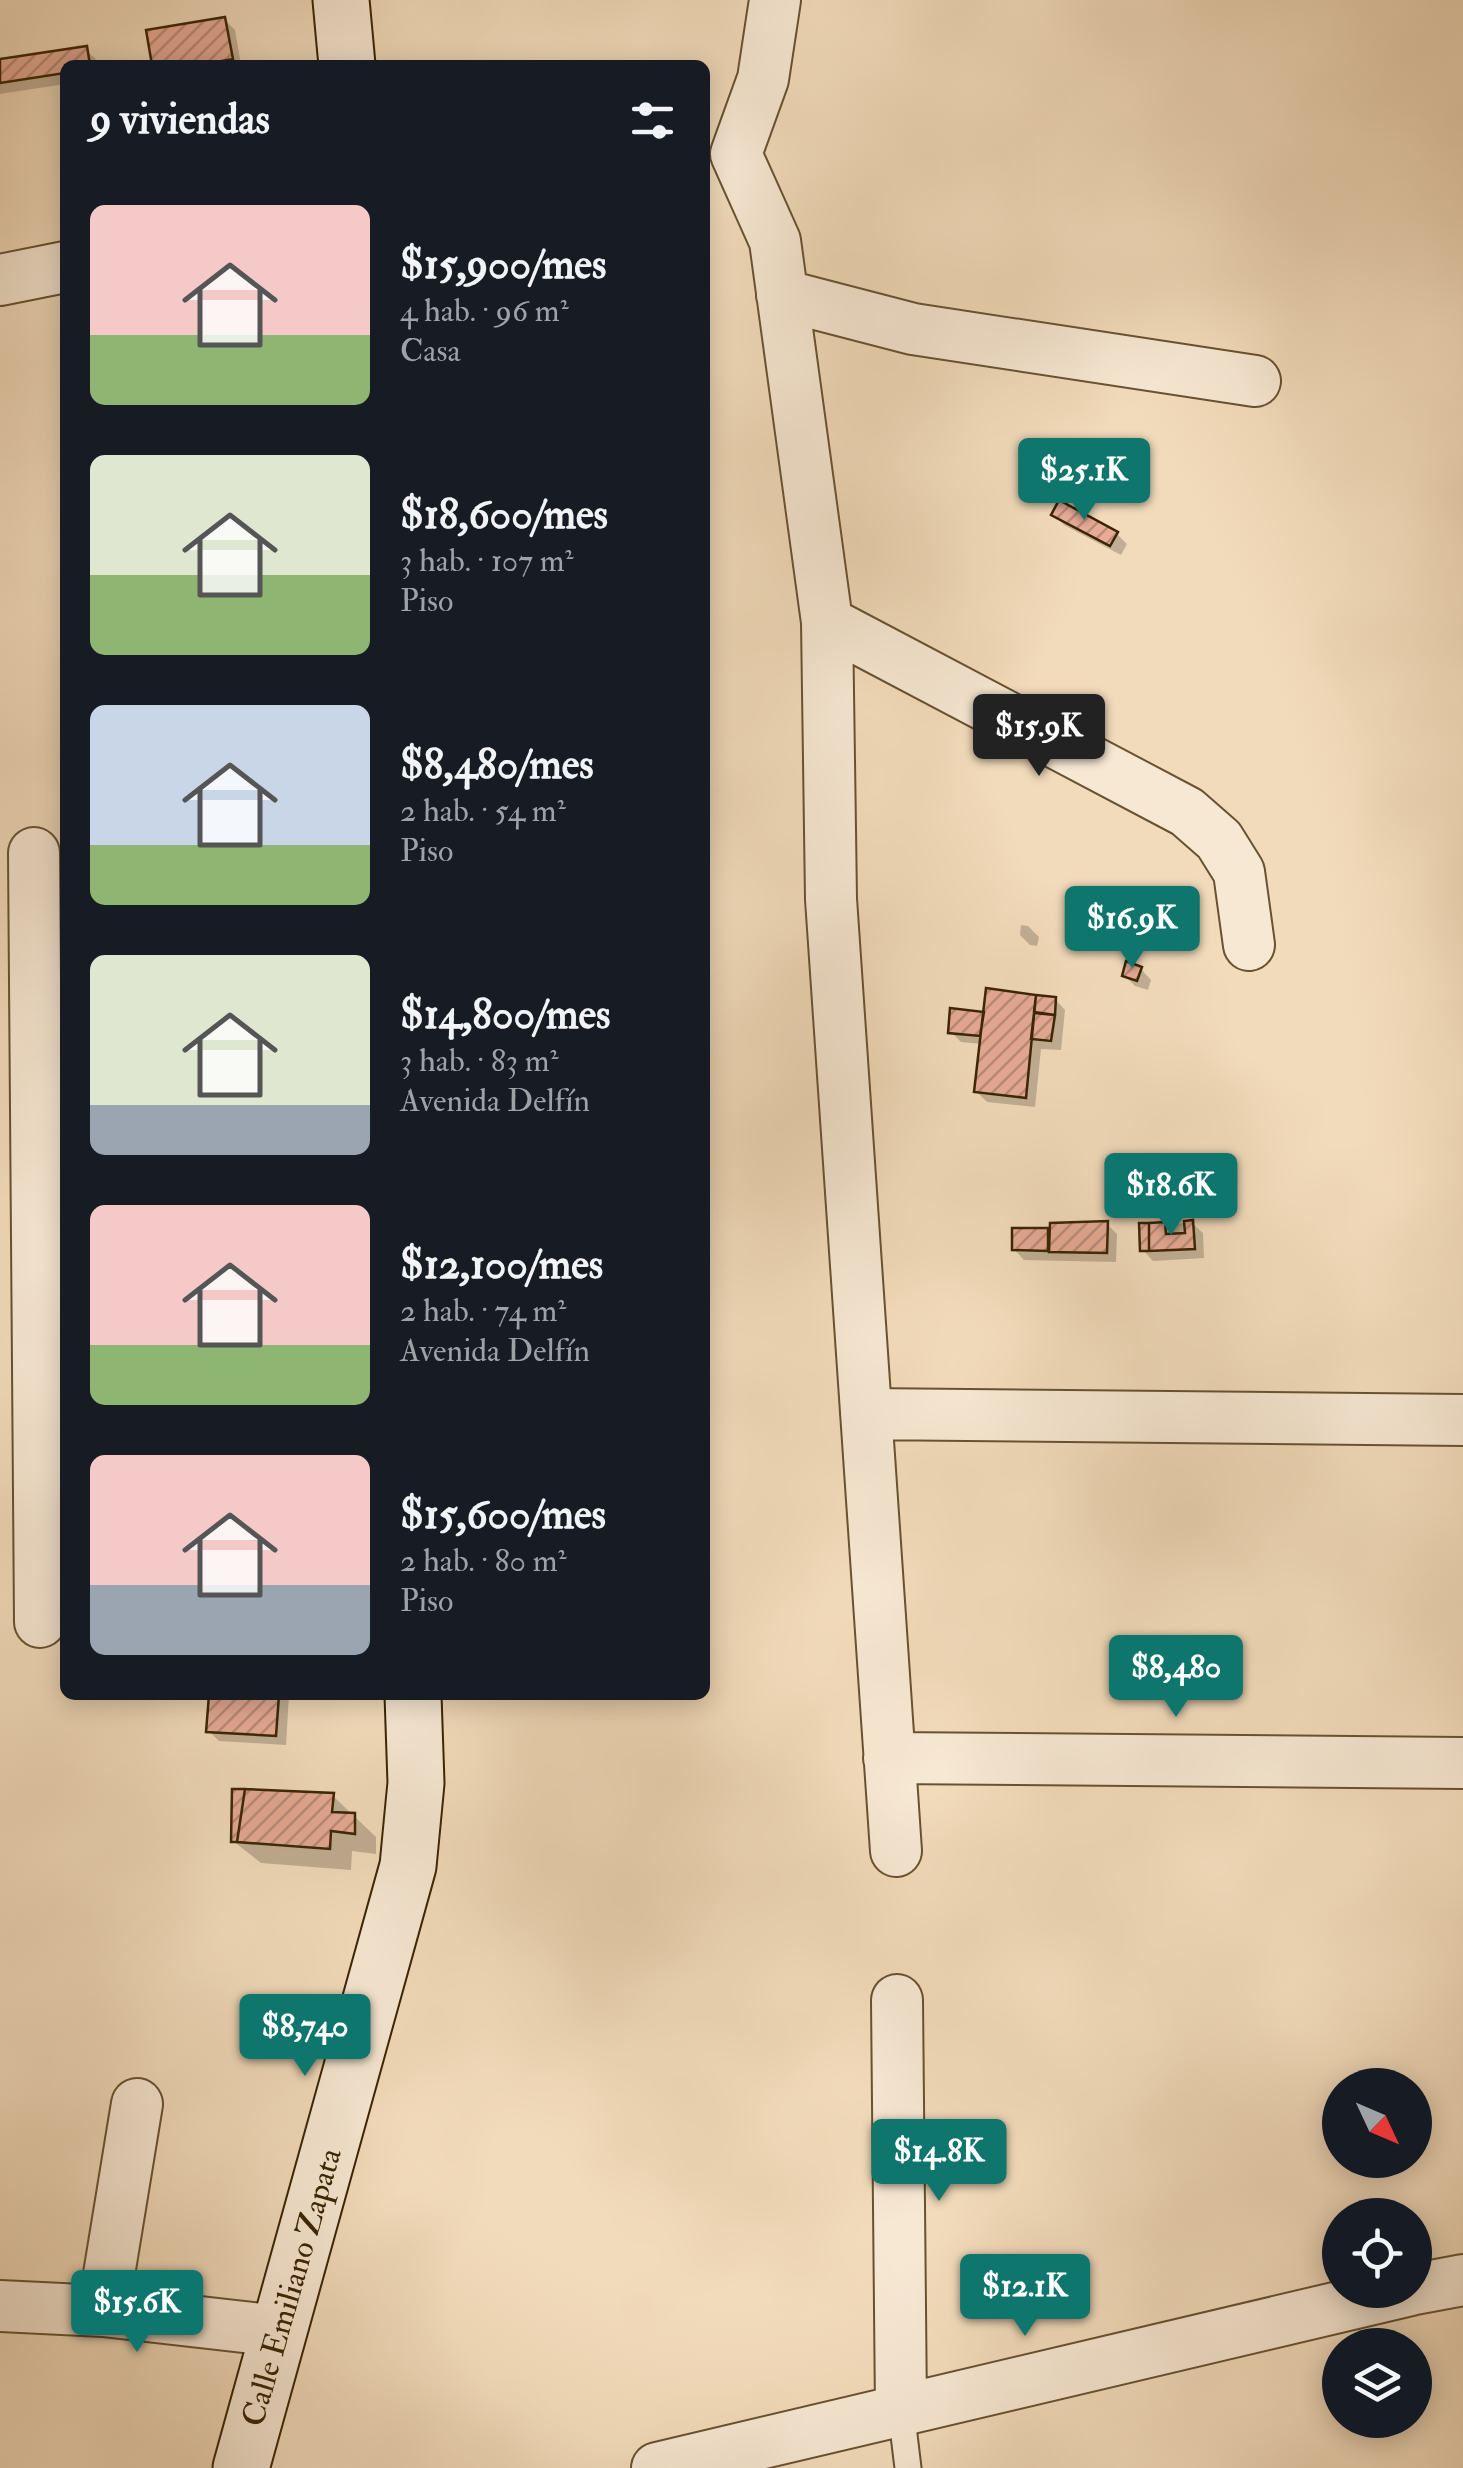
<!DOCTYPE html>
<html lang="es">
<head>
<meta charset="utf-8">
<style>
	:root { --surface:#171b24; --page:#242831; --text:#f1f3f6; --muted:#9ea1a6; --accent:#0f766e }
	body { margin:0; font-family:"IM FELL Double Pica",serif; background:var(--page); color:var(--text); height:100vh; display:flex; flex-direction:column; font-size:38px; white-space:nowrap }
	* { box-sizing:border-box; margin:0 }
	p { font-size:32px; color:var(--muted) }
	.icon { flex:none; width:55px; height:55px; fill:none; stroke:currentColor; stroke-width:2; stroke-linecap:round; stroke-linejoin:round }
	.map { position:relative; flex:1; overflow:hidden }
	.side { position:absolute; left:60px; top:60px; width:650px; height:1640px; display:flex; flex-direction:column; background:var(--surface); border-radius:15px; box-shadow:0 5px 25px #0003 }
	.side>* { flex:none }
	.needle { width:65px; rotate:134deg }
	.buttons { position:absolute; left:1322px; top:2068px; display:grid; gap:20px }
	.buttons a { display:grid; place-items:center; width:110px; height:110px; border-radius:50%; background:var(--surface); box-shadow:0 5px 25px #0003; font-size:50px }
	.price { position:absolute; translate:-50% -85px; padding:0 22px; border-radius:10px; background:var(--accent); color:#fff; font-size:32px; line-height:65px; filter:drop-shadow(0 2px 5px #0008) }
	.price::after { content:''; position:absolute; left:50%; top:60px; width:30px; height:22px; margin-left:-15px; background:inherit; clip-path:polygon(0 0,100% 0,50% 100%) }
	.price.selected { background:#222; color:#fff }
	ul { padding:0; list-style:none }
	li { display:flex; align-items:center; gap:30px; height:250px; padding:0 30px }
	li span { display:grid; place-items:center; flex:none; width:280px; height:200px; border-radius:15px; color:#555 }
	li>.icon { margin-inline-start:auto }
	span .icon { width:120px; height:120px; fill:#fffc; stroke-width:1 }
	li b { font-size:42px }
	h2 { display:flex; justify-content:space-between; align-items:center; height:120px; padding:0 30px; font-size:42px }
	.map>svg:first-child { display:block }
</style>
</head>
<body>
<div class="map">
<svg width="1463" height="2468" viewBox="0 0 1463 2468">
	<defs>
		<pattern id="building-hatch" width="6" height="6" patternUnits="userSpaceOnUse" patternTransform="scale(2.5)"><rect width="6" height="6" fill="#e7ab97"/><path d="M-1 1l2-2M0 6l6-6M5 7l2-2" fill="none" stroke="#bc8b79"/></pattern>
	</defs>
	<rect width="100%" height="100%" fill="#f2dbbb"/>
	<filter id="stains"><feTurbulence type="fractalNoise" baseFrequency=".002" numOctaves="4"/><feColorMatrix values="0 0 0 0 .2 0 0 0 0 .09 0 0 0 0 .02 0 0 0 .5 -.17"/></filter>
	<radialGradient id="worn" r=".72"><stop offset=".6" stop-color="#630" stop-opacity="0"/><stop offset="1" stop-color="#630" stop-opacity=".3"/></radialGradient>
	<path fill="#0003" d="M225,20l10,10 6,35h-86z
		M77,44l19,15 1,6h-32v19l-65,10v-32l79,-13z
		M1054,515l63,19 10,10 -6,11 -57,-30z
		M1021,925l7,1 11,11 -2,9 -7,-1 -10,-10z
		M1141,969l10,11 -3,10 -13,-4 -11,-11z
		M1055,999l10,11 -4,40 -20,-1 -6,58 -48,-5 -10,-10 5,-48 -21,-2 -10,-10z
		M1192,1223l11,10 1,25 -51,3 -10,-11 -1,-25z
		M1107,1224l10,10 -1,28 -92,-2 -10,-11 1,-18h37z
		M212,1695h77l-3,50 -67,-4 -10,-10z
		M333,1796l43,41v17l-24,-3 -1,19 -90,-7 -28,-22z"/>
	<path fill="url(#building-hatch)" stroke="#3a2403" stroke-width="2.5" d="M225,17l8,42 -33,6h-48l-6,-35z
		M87,46l3,19h-25v8l-65,10v-24z
		M1059,500l59,32 -8,14 -59,-31z
		M1126,961l16,6 -5,14 -15,-5z
		M986,988l50,7 -10,103 -52,-6z
		M1036,995l20,2 -1,18 -21,-3z
		M950,1008l34,4 -4,24 -32,-3z
		M1034,1013l21,2 -4,26 -20,-2z
		M1193,1220l2,29 -46,2v-28l16,-1 1,12 19,-1 -1,-12z
		M1108,1221l-1,32 -58,-1 1,-29z
		M1139,1223h10v28h-9z
		M1012,1228h36v23l-36,-1z
		M209,1695h70l-3,41 -70,-4z
		M232,1789h13l-8,53h-6z
		M245,1789l89,4 -2,19 23,1v21l-24,-3 -1,18 -93,-7z"/>
	<g fill="none" stroke-linecap="round" stroke-linejoin="round">
		<g stroke="#685231" stroke-width="29">
			<path id="lane" d="M901,2410l7,58"/>
		</g>
		<g stroke="#685231" stroke-width="54">
			<path id="street" d="M775,0l-12,79 -27,75 39,87 52,381 4,277 65,952
				M0,280l65,-13
				M782,295l131,34 342,52
				M827,622l360,190 32,28 20,32 10,73
				M34,853l6,769
				M866,1414l597,6
				M889,1758l574,5
				M897,2000l4,410
				M1415,2289l48,-9
				M0,2306l103,5 176,20
				M103,2311l34,-207
				M657,2468l754,-178"/>
		</g>
		<g stroke="#3a2403" stroke-width="59">
			<path id="secondary" d="M341,0l6,65
				M241,2468l167,-602 8,-83 -3,-88"/>
		</g>
		<use href="#lane" stroke="#f7e8d3" stroke-width="25"/>
		<use href="#street" stroke="#f7e8d3" stroke-width="50"/>
		<use href="#secondary" stroke="#f7e8d3" stroke-width="55"/>
	</g>
	<g text-anchor="middle" stroke-width="9" stroke-linejoin="round" paint-order="stroke">
		<g font-size="32" fill="#3a2403" stroke="#f7e8d3">
			<text transform="translate(291 2287) rotate(-74)" y="11">Calle Emiliano Zapata</text>
		</g>
	</g>
	<rect width="100%" height="100%" filter="url(#stains)"/>
	<rect width="100%" height="100%" fill="url(#worn)"/>
</svg>
<div class="buttons">
<a><svg class="needle" viewBox="-14 -14 28 28"><path d="M0-13l5 13h-10z" fill="#e53935"/><path d="M0 13l5-13h-10z" fill="#9ea1a6"/></svg></a>
<a><svg class="icon" aria-label="locate" viewBox="0 0 24 24"><circle cx="12" cy="12" r="6"/><path d="M12 2v4M12 18v4M2 12h4M18 12h4"/></svg></a>
<a><svg class="icon" aria-label="layers" viewBox="0 0 24 24"><path d="M12 4l9 5-9 5-9-5zM3 14l9 5 9-5"/></svg></a>
</div>
<b class="price" style="left:1084px;top:523px">$25.1K</b>
<b class="price selected" style="left:1039px;top:779px">$15.9K</b>
<b class="price" style="left:1132px;top:971px">$16.9K</b>
<b class="price" style="left:1171px;top:1238px">$18.6K</b>
<b class="price" style="left:1176px;top:1720px">$8,480</b>
<b class="price" style="left:305px;top:2079px">$8,740</b>
<b class="price" style="left:939px;top:2204px">$14.8K</b>
<b class="price" style="left:1025px;top:2339px">$12.1K</b>
<b class="price" style="left:137px;top:2355px">$15.6K</b>
<section class="side">
<h2>9 viviendas<svg class="icon" aria-label="filters" viewBox="0 0 24 24"><path d="M4 7h16M4 17h16"/><circle cx="9" cy="7" r="2"/><circle cx="15" cy="17" r="2"/></svg></h2>
<ul>
<li><span style="background:linear-gradient(#f6c9c9 65%,#8fb573 0)"><svg class="icon" aria-label="home" viewBox="0 0 24 24"><path d="M3 11l9-7 9 7M6 9v11h12V9"/></svg></span><div><b>$15,900/mes</b><p>4 hab. · 96 m²</p><p>Casa</p></div></li>
<li><span style="background:linear-gradient(#dfe7d0 60%,#8fb573 0)"><svg class="icon" aria-label="home" viewBox="0 0 24 24"><path d="M3 11l9-7 9 7M6 9v11h12V9"/></svg></span><div><b>$18,600/mes</b><p>3 hab. · 107 m²</p><p>Piso</p></div></li>
<li><span style="background:linear-gradient(#c9d6e8 70%,#8fb573 0)"><svg class="icon" aria-label="home" viewBox="0 0 24 24"><path d="M3 11l9-7 9 7M6 9v11h12V9"/></svg></span><div><b>$8,480/mes</b><p>2 hab. · 54 m²</p><p>Piso</p></div></li>
<li><span style="background:linear-gradient(#dfe7d0 75%,#9aa5b1 0)"><svg class="icon" aria-label="home" viewBox="0 0 24 24"><path d="M3 11l9-7 9 7M6 9v11h12V9"/></svg></span><div><b>$14,800/mes</b><p>3 hab. · 83 m²</p><p>Avenida Delfín</p></div></li>
<li><span style="background:linear-gradient(#f6c9c9 70%,#8fb573 0)"><svg class="icon" aria-label="home" viewBox="0 0 24 24"><path d="M3 11l9-7 9 7M6 9v11h12V9"/></svg></span><div><b>$12,100/mes</b><p>2 hab. · 74 m²</p><p>Avenida Delfín</p></div></li>
<li><span style="background:linear-gradient(#f6c9c9 65%,#9aa5b1 0)"><svg class="icon" aria-label="home" viewBox="0 0 24 24"><path d="M3 11l9-7 9 7M6 9v11h12V9"/></svg></span><div><b>$15,600/mes</b><p>2 hab. · 80 m²</p><p>Piso</p></div></li>
</ul>
</section>
</div>
</body>
</html>
